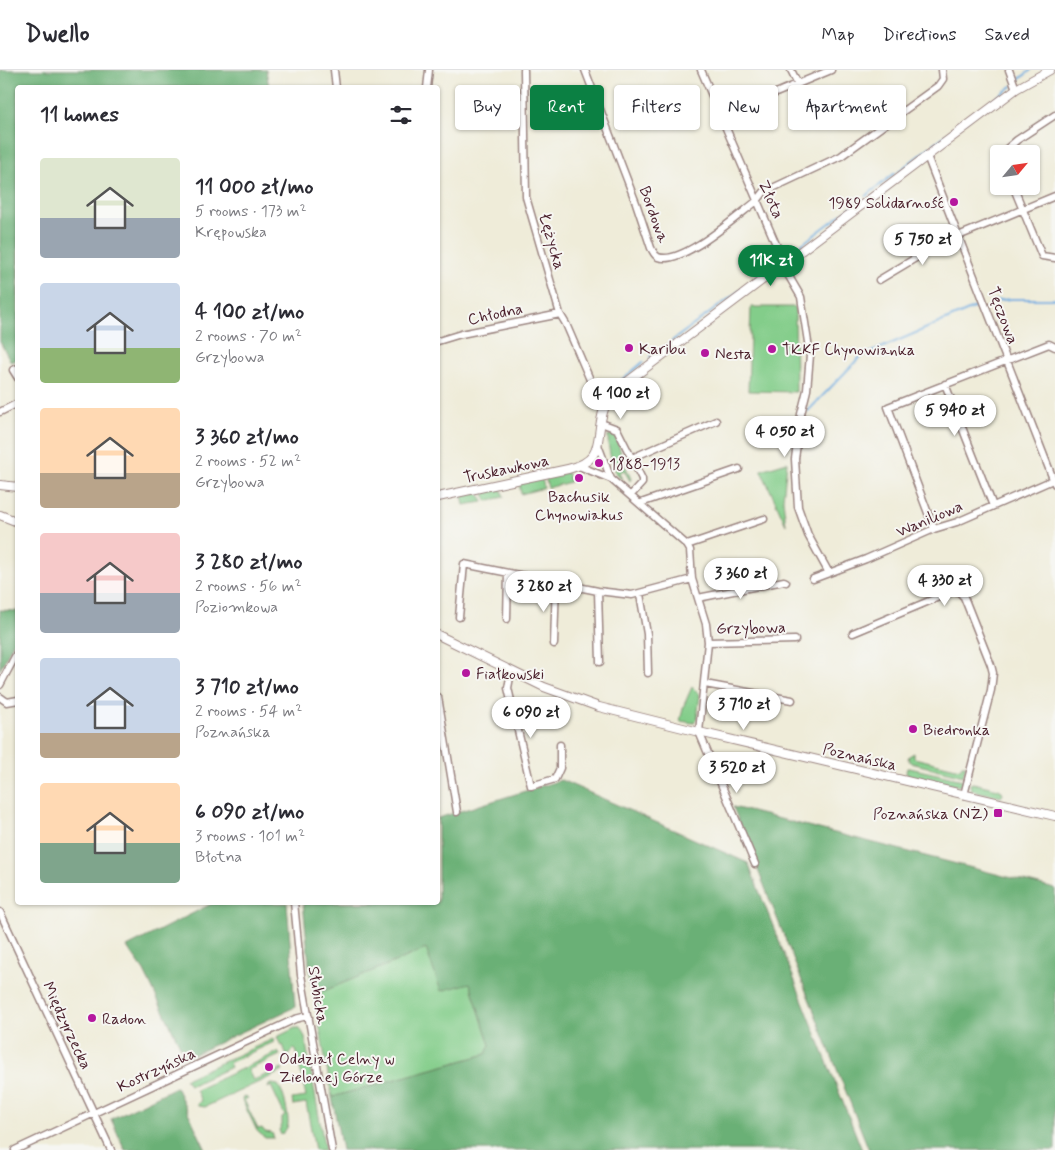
<!DOCTYPE html>
<html lang="en">
<head>
<meta charset="utf-8">
<style>
	:root { --surface:#fff; --page:#f7f7f7; --text:#2b2b33; --muted:#7c7c81; --line:#e1e1e2; --accent:#0b8043 }
	body { margin:0; font-family:Mynerve,sans-serif; background:var(--page); color:var(--text); height:100vh; display:flex; flex-direction:column; font-size:19px; white-space:nowrap }
	* { box-sizing:border-box; margin:0 }
	p { font-size:16px; color:var(--muted) }
	.icon { flex:none; width:28px; height:28px; fill:none; stroke:currentColor; stroke-width:2; stroke-linecap:round; stroke-linejoin:round }
	.map { position:relative; flex:1; overflow:hidden }
	.details { position:absolute; left:15px; top:15px; width:425px; height:820px; display:flex; flex-direction:column; background:var(--surface); border-radius:5px; box-shadow:0 1px 4px #0004 }
	.details>* { flex:none }
	.hud { position:absolute; left:455px; top:15px; width:475px; height:45px; display:flex; gap:10px }
	.needle { width:32px; rotate:61deg }
	.buttons { position:absolute; left:990px; top:75px; display:grid; gap:10px }
	.buttons a { display:grid; place-items:center; width:50px; height:50px; border-radius:5px; background:var(--surface); box-shadow:0 1px 4px #0004; font-size:25px }
	.price { position:absolute; translate:-50% -42px; padding:0 11px; border-radius:18px; background:#fff; color:#222; font-size:16px; line-height:32px; filter:drop-shadow(0 1px 2px #0008) }
	.price::after { content:''; position:absolute; left:50%; top:30px; width:15px; height:11px; margin-left:-8px; background:inherit; clip-path:polygon(0 0,100% 0,50% 100%) }
	.price.current { background:var(--accent); color:#fff }
	ul { padding:0; list-style:none }
	li { display:flex; align-items:center; gap:15px; height:125px; padding:0 25px }
	li span { display:grid; place-items:center; flex:none; width:140px; height:100px; border-radius:5px; color:#555 }
	li>.icon { margin-inline-start:auto }
	span .icon { width:60px; height:60px; fill:#fffc; stroke-width:1 }
	li b { font-size:21px }
	h2 { display:flex; justify-content:space-between; align-items:center; height:60px; padding:0 25px; font-size:21px }
	.chip { padding:0 18px; border-radius:5px; background:var(--surface); box-shadow:0 1px 4px #0004; font-size:18px; line-height:45px }
	.chip.current { background:var(--accent); color:#fff }
	header { display:flex; align-items:center; gap:30px; box-sizing:border-box; height:70px; padding:0 25px; background:var(--surface); border-bottom:1px solid var(--line) }
	header strong { font-size:24px }
	nav { display:flex; gap:28px; margin-inline-start:auto; font-size:18px }
	.map>svg:first-child { display:block }
</style>
</head>
<body>
<header>
<strong>Dwello</strong>
<nav><a>Map</a><a>Directions</a><a>Saved</a></nav>
</header>
<div class="map">
<svg width="1055" height="1080" viewBox="0 0 1055 1080">
	<rect width="100%" height="100%" fill="#f6f6f2"/>
	<filter id="ink" filterUnits="userSpaceOnUse"><feTurbulence type="fractalNoise" baseFrequency=".02" numOctaves="2"/><feDisplacementMap in="SourceGraphic" scale="10" xChannelSelector="R" yChannelSelector="G"/><feConvolveMatrix kernelMatrix="1 2 1 2 8 2 1 2 1" color-interpolation-filters="sRGB"/></filter>
	<filter id="wash" filterUnits="userSpaceOnUse"><feTurbulence type="fractalNoise" baseFrequency=".0096" numOctaves="4" result="noise"/><feDisplacementMap in="SourceGraphic" scale="20" xChannelSelector="R" yChannelSelector="G"/><feGaussianBlur stdDeviation="1.12" result="paint"/><feColorMatrix in="noise" values="0 0 0 0 0 0 0 0 0 0 0 0 0 0 0 0 0 1.4 0 .05"/><feComposite in="paint" operator="in"/></filter>
	<g filter="url(#wash)">
		<rect width="100%" height="100%" fill="#efecd9"/>
		<path fill="#83cd8a" stroke="#66765a" d="M751,237h44l1,85 -48,-1z
			M611,361l5,4 6,23 9,21 -1,2 -6,-11 -5,3 4,8c-11,-9 -15,-31 -15,-46l2,1z
			M787,392l-4,37 3,26 -25,-55z
			M567,402l3,10 -22,6 -3,-11z
			M542,408l2,10 -23,6 -2,-11z
			M500,416l4,11 -18,4 -2,-10 1,-2z
			M478,422l5,10 -19,3 -2,-9z
			M692,617l8,8 -3,24 -4,4 -13,-2 4,-16z
			M914,683v5l46,11 2,-4h4l-3,11 -52,-13 -3,-4 1,-3z
			M907,698h3l53,12 -3,6 -53,-11 -1,-3z
			M973,713l25,6 4,2 1,4 -2,2 -30,-7 -1,-6z
			M426,879l44,34 20,62 -4,9 -154,43 -18,-102z
			M295,958h4l4,5 2,5 20,112h-10l-9,-47 -13,2 -1,-6 14,-2 -10,-47 -3,-1 -6,7 -4,-11 -2,1 -4,-9z
			M273,969l1,3 -45,21 2,4 -37,17 -5,1 -4,-6z
			M278,982l2,3 -32,15 5,10 29,-11 1,2 -78,36 -7,-1 -1,-2 4,-3 -5,-11z
			M272,1014l6,1c6,6 11,32 10,40 -1,4 -4,7 -7,10l-2,-5 3,-5v-7l3,-2 -14,-30 -3,2 1,-3z
			M246,1026l2,2 -4,2 14,29 4,-1 3,4 7,1 2,5h-9l-8,-7 -15,-31 1,-3z"/>
		<path fill="#6ab076" stroke="#5a6850" d="M0,0h266l3,17 -251,1v271l-7,3 -11,-20z
			M0,540l17,1v24l-17,35z
			M561,710l187,83 114,287h-520l-10,-53 154,-43 4,-9 -20,-62 -29,8 -15,-42 -112,46 -4,-22 -7,-70 135,-1v-84z
			M733,737l322,82v261h-186z
			M213,833h74l8,104 -109,51 -42,-87 -17,-24z
			M176,1017l30,63h-81l-14,-31z"/>
		<g fill="none" stroke-linecap="round" stroke-linejoin="round">
			<path stroke="#6fade1" stroke-width="2" d="M1017,11l14,-11
				M934,74l78,-58
				M899,101l31,-24
				M866,126l29,-23
				M790,183l72,-54
				M756,208l13,-10
				M993,231l18,-2h44
				M669,273l73,-54
				M650,287l11,-8
				M605,324l38,-32
				M808,341l52,-54 118,-51"/>
		</g>
	</g>
	<g filter="url(#ink)">
		<g fill="none" stroke-linecap="round" stroke-linejoin="round">
			<g stroke="#9c8682" stroke-width="9">
				<path id="minor" d="M334,0l2,18
					M524,0l2,127 34,117 6,10 34,79 4,5
					M585,0l51,133 15,45c2,3 3,7 7,9 24,9 80,-42 99,-56l7,-9 77,-36 97,-70 5,-7 -1,-9
					M701,0l83,193 3,10 14,24 9,58 -3,35 -6,24 -6,45 3,48 10,28 21,38
					M791,0l7,14
					M1009,0l7,19
					M427,18l2,-18
					M721,46l110,-46
					M1001,84l16,-14 38,-25
					M927,86l128,328
					M1013,116l29,70 13,2
					M879,210l60,-36 116,-48
					M438,271l23,-7 99,-20
					M18,298l-5,2 5,8
					M945,314l48,122
					M0,342l18,-9
					M601,353l16,6 25,50v4l-11,12
					M598,375l13,34
					M632,388l84,-37
					M579,396l32,13 76,66 3,5 2,29 14,45 2,18 -9,90 56,132
					M641,433l98,-34
					M934,459l-46,-122 161,-63 6,3
					M687,475l77,-26
					M813,509l53,-20 68,-30 23,-7 98,-43
					M598,521l2,71
					M640,524l7,40 1,39
					M698,528l86,-17 2,1
					M459,547l5,-53 134,27 34,4 60,-16
					M507,549l1,-46
					M853,563l100,-42h5l6,6 27,68 2,8 -2,17 -27,105
					M708,572l87,-2
					M554,574l2,-62
					M511,602l-3,16 23,98 24,-7 5,-11v-23
					M705,614l87,16
					M0,615l18,-34
					M0,627l7,5 11,-2
					M438,627l19,115
					M294,832l7,73 31,175
					M0,842l111,238
					M15,1080l280,-131 8,-2h6"/>
			</g>
			<g stroke="#9c8682" stroke-width="10">
				<path id="tertiary" d="M0,415l18,2
					M438,427l130,-28c39,-9 26,-31 36,-60 3,-10 12,-18 19,-24l393,-296 34,-19
					M0,445l18,7
					M438,565l106,52 55,20 100,25 356,84"/>
			</g>
			<use href="#minor" stroke="#fff" stroke-width="6"/>
			<use href="#tertiary" stroke="#fff" stroke-width="8"/>
		</g>
	</g>
	<g fill="#b5179e" stroke="#f6f6f2" stroke-width="2">
		<circle cx="954" cy="132" r="5"/>
		<circle cx="629" cy="278" r="5"/>
		<circle cx="772" cy="279" r="5"/>
		<circle cx="705" cy="283" r="5"/>
		<circle cx="599" cy="393" r="5"/>
		<circle cx="579" cy="408" r="5"/>
		<circle cx="466" cy="603" r="5"/>
		<circle cx="913" cy="659" r="5"/>
		<rect x="993" y="738" width="10" height="10" rx="2.5"/>
		<circle cx="92" cy="948" r="5"/>
		<circle cx="269" cy="997" r="5"/>
	</g>
	<g text-anchor="middle" stroke-width="4" stroke-linejoin="round" paint-order="stroke">
		<g font-size="16" fill="#4a1f2b" stroke="#f6f6f2">
			<text transform="translate(772 129) rotate(66)" y="6">Złota</text>
			<text transform="translate(655 144) rotate(70)" y="6">Bordowa</text>
			<text transform="translate(553 171) rotate(74)" y="6">Łężycka</text>
			<text transform="translate(495 243) rotate(-12)" y="6">Chłodna</text>
			<text transform="translate(1004 245) rotate(69)" y="6">Tęczowa</text>
			<text transform="translate(506 398) rotate(-12)" y="6">Truskawkowa</text>
			<text transform="translate(929 448) rotate(-23)" y="6">Waniliowa</text>
			<text transform="translate(751 557) rotate(-1)" y="6">Grzybowa</text>
			<text transform="translate(860 686) rotate(13)" y="6">Poznańska</text>
			<text transform="translate(319 925) rotate(81)" y="6">Słubicka</text>
			<text transform="translate(68 955) rotate(65)" y="6">Międzyrzecka</text>
			<text transform="translate(156 999) rotate(-25)" y="6">Kostrzyńska</text>
		</g>
		<g font-size="16" fill="#4a1f2b" stroke="#f6f6f2" text-anchor="start">
			<text x="944" y="138" text-anchor="end">1989 Solidarność</text>
			<text x="639" y="284">Karibu</text>
			<text x="782" y="285">TKKF Chynowianka</text>
			<text x="715" y="289">Nesta</text>
			<text x="609" y="399">1888-1913</text>
			<text x="579" y="432" text-anchor="middle">Bachusik<tspan x="579" dy="18">Chynowiakus</tspan></text>
			<text x="476" y="609">Fiałkowski</text>
			<text x="923" y="665">Biedronka</text>
			<text x="988" y="749" text-anchor="end">Poznańska (NŻ)</text>
			<text x="102" y="954">Radon</text>
			<text x="279" y="994">Oddział Celny w<tspan x="279" dy="18">Zielonej Górze</tspan></text>
		</g>
	</g>
</svg>
<div class="buttons">
<a><svg class="needle" viewBox="-14 -14 28 28"><path d="M0-13l5 13h-10z" fill="#e53935"/><path d="M0 13l5-13h-10z" fill="#7c7c81"/></svg></a>
</div>
<b class="price" style="left:923px;top:196px">5 750 zł</b>
<b class="price current" style="left:771px;top:217px">11K zł</b>
<b class="price" style="left:621px;top:350px">4 100 zł</b>
<b class="price" style="left:955px;top:367px">5 940 zł</b>
<b class="price" style="left:785px;top:388px">4 050 zł</b>
<b class="price" style="left:741px;top:530px">3 360 zł</b>
<b class="price" style="left:945px;top:537px">4 330 zł</b>
<b class="price" style="left:544px;top:543px">3 280 zł</b>
<b class="price" style="left:744px;top:661px">3 710 zł</b>
<b class="price" style="left:531px;top:669px">6 090 zł</b>
<b class="price" style="left:737px;top:724px">3 520 zł</b>
<div class="hud">
<a class="chip">Buy</a>
<a class="chip current">Rent</a>
<a class="chip">Filters</a>
<a class="chip">New</a>
<a class="chip">Apartment</a>
</div>
<section class="details">
<h2>11 homes<svg class="icon" aria-label="filters" viewBox="0 0 24 24"><path d="M4 7h16M4 17h16"/><circle cx="9" cy="7" r="2"/><circle cx="15" cy="17" r="2"/></svg></h2>
<ul>
<li><span style="background:linear-gradient(#dfe7d0 60%,#9aa5b1 0)"><svg class="icon" aria-label="home" viewBox="0 0 24 24"><path d="M3 11l9-7 9 7M6 9v11h12V9"/></svg></span><div><b>11 000 zł/mo</b><p>5 rooms · 173 m²</p><p>Krępowska</p></div></li>
<li><span style="background:linear-gradient(#c9d6e8 65%,#8fb573 0)"><svg class="icon" aria-label="home" viewBox="0 0 24 24"><path d="M3 11l9-7 9 7M6 9v11h12V9"/></svg></span><div><b>4 100 zł/mo</b><p>2 rooms · 70 m²</p><p>Grzybowa</p></div></li>
<li><span style="background:linear-gradient(#ffd9b3 65%,#b9a48a 0)"><svg class="icon" aria-label="home" viewBox="0 0 24 24"><path d="M3 11l9-7 9 7M6 9v11h12V9"/></svg></span><div><b>3 360 zł/mo</b><p>2 rooms · 52 m²</p><p>Grzybowa</p></div></li>
<li><span style="background:linear-gradient(#f6c9c9 60%,#9aa5b1 0)"><svg class="icon" aria-label="home" viewBox="0 0 24 24"><path d="M3 11l9-7 9 7M6 9v11h12V9"/></svg></span><div><b>3 280 zł/mo</b><p>2 rooms · 56 m²</p><p>Poziomkowa</p></div></li>
<li><span style="background:linear-gradient(#c9d6e8 75%,#b9a48a 0)"><svg class="icon" aria-label="home" viewBox="0 0 24 24"><path d="M3 11l9-7 9 7M6 9v11h12V9"/></svg></span><div><b>3 710 zł/mo</b><p>2 rooms · 54 m²</p><p>Poznańska</p></div></li>
<li><span style="background:linear-gradient(#ffd9b3 60%,#7fa58c 0)"><svg class="icon" aria-label="home" viewBox="0 0 24 24"><path d="M3 11l9-7 9 7M6 9v11h12V9"/></svg></span><div><b>6 090 zł/mo</b><p>3 rooms · 101 m²</p><p>Błotna</p></div></li>
</ul>
</section>
</div>
</body>
</html>
